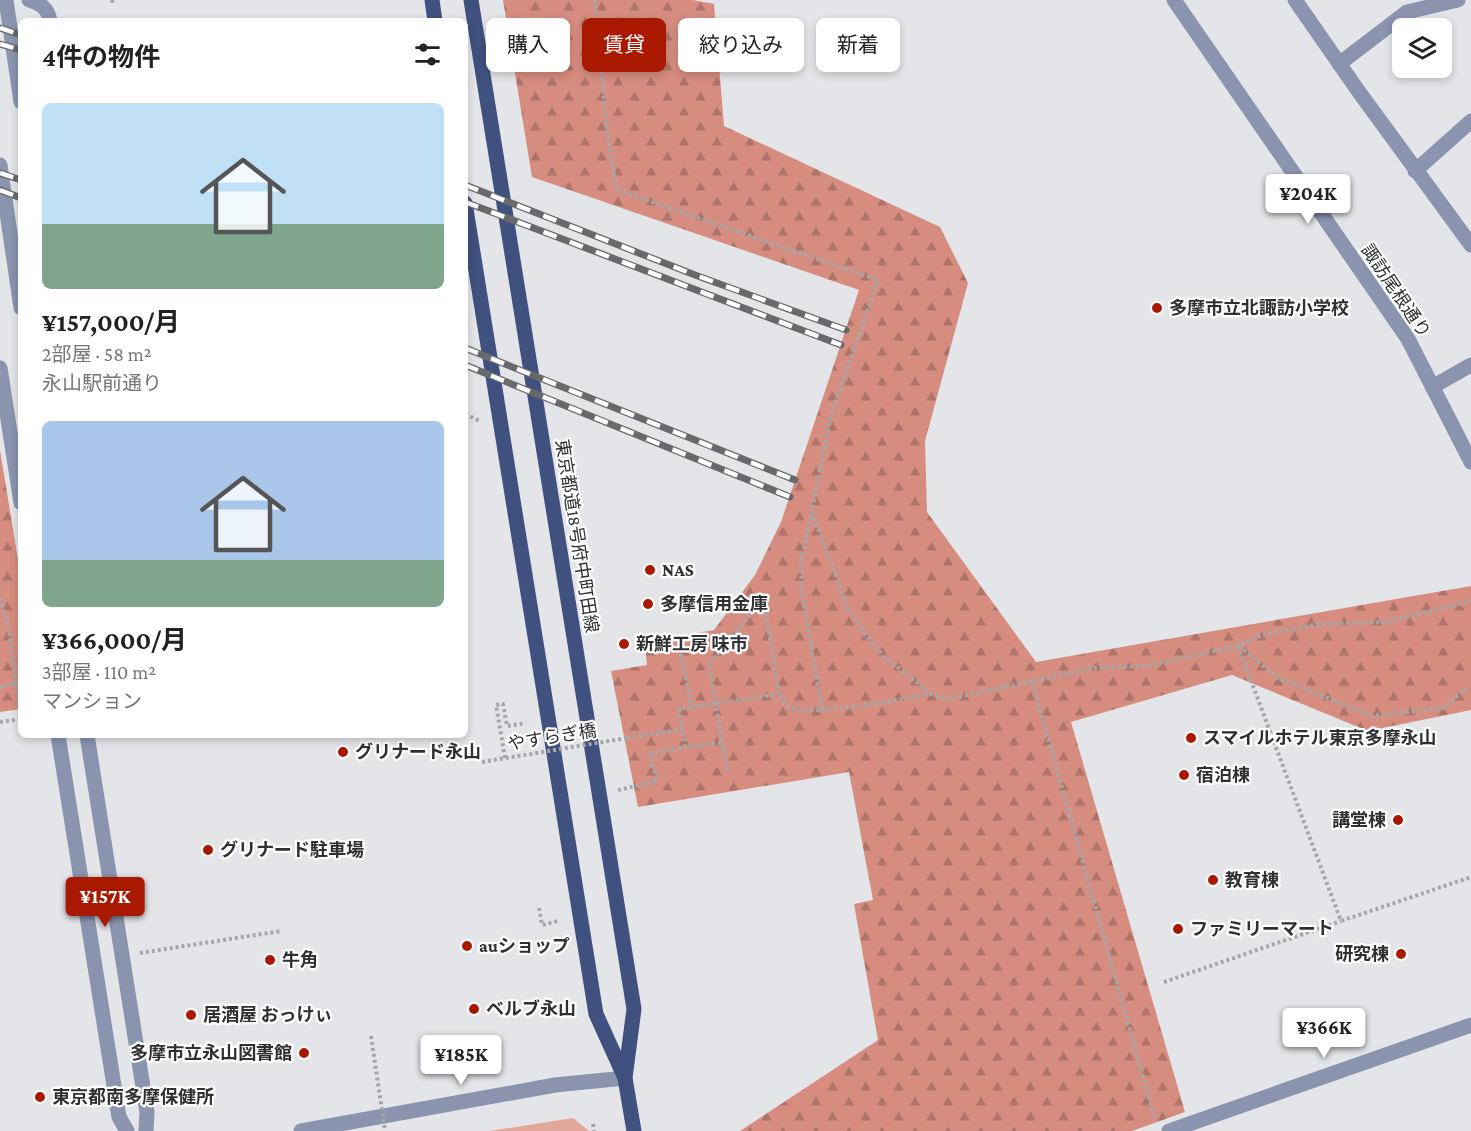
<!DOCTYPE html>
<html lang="ja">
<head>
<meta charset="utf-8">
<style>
	:root { --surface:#fff; --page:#f6f6f6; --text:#222; --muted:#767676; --accent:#a91901 }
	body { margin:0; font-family:"Crimson Pro","Noto Sans JP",serif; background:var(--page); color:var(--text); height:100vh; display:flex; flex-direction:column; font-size:22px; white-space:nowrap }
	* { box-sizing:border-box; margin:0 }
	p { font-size:20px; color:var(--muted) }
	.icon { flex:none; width:33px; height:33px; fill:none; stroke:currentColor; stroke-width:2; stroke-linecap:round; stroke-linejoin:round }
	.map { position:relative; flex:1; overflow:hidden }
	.drawer { position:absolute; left:18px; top:18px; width:450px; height:720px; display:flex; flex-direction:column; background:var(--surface); border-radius:9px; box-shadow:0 3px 9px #0003 }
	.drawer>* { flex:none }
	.banner { position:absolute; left:486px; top:18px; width:570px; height:54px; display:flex; gap:12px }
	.controls { position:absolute; left:1392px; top:18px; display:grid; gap:12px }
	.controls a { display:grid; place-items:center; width:60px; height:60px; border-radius:9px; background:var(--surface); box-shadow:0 3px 9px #0003; font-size:30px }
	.price { position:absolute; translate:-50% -51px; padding:0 14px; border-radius:6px; background:#fff; color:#222; font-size:20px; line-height:39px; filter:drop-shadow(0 2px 3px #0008) }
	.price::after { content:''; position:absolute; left:50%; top:36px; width:18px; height:14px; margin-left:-9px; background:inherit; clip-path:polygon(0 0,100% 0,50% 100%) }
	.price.current { background:var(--accent); color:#fff }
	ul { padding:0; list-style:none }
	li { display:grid; align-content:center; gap:12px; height:318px; padding:0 24px }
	li span { display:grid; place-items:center; height:186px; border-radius:9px; color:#555 }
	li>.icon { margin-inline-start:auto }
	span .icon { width:108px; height:108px; fill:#fffc; stroke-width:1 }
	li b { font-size:26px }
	h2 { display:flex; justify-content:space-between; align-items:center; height:72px; padding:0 24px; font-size:26px }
	.tag { padding:0 21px; border-radius:9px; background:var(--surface); box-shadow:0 3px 9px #0003; font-size:21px; line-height:54px }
	.tag.current { background:var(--accent); color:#fff }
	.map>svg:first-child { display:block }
</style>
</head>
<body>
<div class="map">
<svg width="1471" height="1131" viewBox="0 0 1471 1131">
	<defs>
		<pattern id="forest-firs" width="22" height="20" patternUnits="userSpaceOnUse" patternTransform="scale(1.5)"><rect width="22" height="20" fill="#d68d7f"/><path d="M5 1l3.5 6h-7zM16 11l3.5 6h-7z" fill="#ae7469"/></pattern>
	</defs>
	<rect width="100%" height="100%" fill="#e3e5e9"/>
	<path fill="#e2a79b" d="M573,1118l16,13h-99z"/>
	<path fill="url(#forest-firs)" d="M503,0h190l21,4 10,122 216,101 28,56 -43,158 2,71 109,150 435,-76v124l-103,21 -136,-56 -161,47 114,390 -53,19h-392l138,-91 -24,-136 19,-4 -24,-128 -211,35 -27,-136 36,-6 -3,-23 70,-12 41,-55 26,-53 78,-232 -327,-113z
		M0,450l21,128v131l-21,3z"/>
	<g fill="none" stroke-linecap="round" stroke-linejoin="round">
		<path stroke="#a5a6a9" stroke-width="4" stroke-dasharray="3 3" stroke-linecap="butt" d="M112,0l1,5
			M595,0l12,132 10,58 261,90 -47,135 -30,149 1,29 20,117
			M465,414l15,7
			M812,512l36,97 17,25 18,22 49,38 16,5 147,-31 51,-2 92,-20 23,-11 59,-11 65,-2 86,-21
			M0,598l9,33 7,52
			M677,636l15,71
			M1238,646l103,275 130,-44
			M1239,646l39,32 94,38 72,-8 20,-18 7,-1
			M1032,681l123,438
			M0,687l16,-4 5,29
			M0,722l21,-3
			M627,738l55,-9
			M721,743l-36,4 -6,-38 100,-15
			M505,758l-9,-53 7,-1 4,22 19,-3
			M727,770l-18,-106 49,-59 6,-4 15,93c3,6 5,11 12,14 23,9 112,-10 141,-14
			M618,790l39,-9 -7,-27 35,-7
			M539,908l3,17 16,-4
			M140,953l141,-22
			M1164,982l177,-61
			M593,1124l1,7"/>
		<path stroke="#8a94af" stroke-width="15" d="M6,0l15,102
			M29,0c12,4 19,8 21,21
			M1174,0l234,339 63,123
			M1295,0l64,92 112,153
			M1339,64l68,-52 51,-12
			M0,165l21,143
			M1415,171l56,-50
			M0,368l21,135
			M1432,387l39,-22
			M58,735l61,382 8,14
			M87,735l60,377 -1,19
			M301,1131l254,-46 70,-7
			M1169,1131l302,-106"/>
		<path stroke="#40517f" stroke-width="15" d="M432,0l3,21
			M471,0l163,1009 -9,69
			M465,203l131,811 29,64 9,53"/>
		<g stroke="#67696a" stroke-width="7">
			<path id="rail" d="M0,28l21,7
				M0,44l21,6
				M0,173l21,7
				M465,185l230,90 151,55
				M0,190l21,8
				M465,202l376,143
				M465,348l330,132
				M465,365l325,132"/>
		</g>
		<use href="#rail" stroke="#fff" stroke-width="4.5" stroke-dasharray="14" stroke-linecap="butt"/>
		<path stroke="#a5a6a9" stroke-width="4" stroke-dasharray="3 3" stroke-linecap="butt" d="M482,762l145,-24
			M371,1036l14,95"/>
	</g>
	<g fill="#a91901" stroke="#fff" stroke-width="2">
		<circle cx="1157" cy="308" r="6"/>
		<circle cx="650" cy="570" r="6"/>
		<circle cx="648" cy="604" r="6"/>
		<circle cx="624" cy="644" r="6"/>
		<circle cx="1191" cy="738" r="6"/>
		<circle cx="343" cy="752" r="6"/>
		<circle cx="1184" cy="775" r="6"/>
		<circle cx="1398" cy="820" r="6"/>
		<circle cx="208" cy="850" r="6"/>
		<circle cx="1213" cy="880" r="6"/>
		<circle cx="1178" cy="929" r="6"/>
		<circle cx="467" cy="946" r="6"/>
		<circle cx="1401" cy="954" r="6"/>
		<circle cx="270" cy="960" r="6"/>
		<circle cx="474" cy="1009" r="6"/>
		<circle cx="191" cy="1015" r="6"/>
		<circle cx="304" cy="1053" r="6"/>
		<circle cx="40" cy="1097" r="6"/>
	</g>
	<g text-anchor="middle" stroke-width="4.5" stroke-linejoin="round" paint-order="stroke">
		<g font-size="18" fill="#2f3031" stroke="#fff">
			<text transform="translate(1396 291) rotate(56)" y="6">諏訪尾根通り</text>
			<text transform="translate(577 536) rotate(81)" y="6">東京都道18号府中町田線</text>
			<text transform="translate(552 737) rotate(-9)" y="6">やすらぎ橋</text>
		</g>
		<g font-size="18" font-weight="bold" fill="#2f3031" stroke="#fff" text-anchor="start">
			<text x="1169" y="314">多摩市立北諏訪小学校</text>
			<text x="662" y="576">NAS</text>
			<text x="660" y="610">多摩信用金庫</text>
			<text x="636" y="650">新鮮工房 味市</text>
			<text x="1203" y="744">スマイルホテル東京多摩永山</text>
			<text x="355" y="758">グリナード永山</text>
			<text x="1196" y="781">宿泊棟</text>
			<text x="1386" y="826" text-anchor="end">講堂棟</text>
			<text x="220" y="856">グリナード駐車場</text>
			<text x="1225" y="886">教育棟</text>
			<text x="1190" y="935">ファミリーマート</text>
			<text x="479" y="952">auショップ</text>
			<text x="1389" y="960" text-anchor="end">研究棟</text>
			<text x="282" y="966">牛角</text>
			<text x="486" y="1015">ベルブ永山</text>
			<text x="203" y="1021">居酒屋 おっけぃ</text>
			<text x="292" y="1059" text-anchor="end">多摩市立永山図書館</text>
			<text x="52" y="1103">東京都南多摩保健所</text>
		</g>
	</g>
</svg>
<div class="controls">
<a><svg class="icon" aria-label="layers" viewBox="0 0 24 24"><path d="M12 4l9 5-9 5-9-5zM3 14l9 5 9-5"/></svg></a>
</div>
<b class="price" style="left:1308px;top:225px">¥204K</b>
<b class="price current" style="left:105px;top:928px">¥157K</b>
<b class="price" style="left:1324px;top:1059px">¥366K</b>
<b class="price" style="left:461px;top:1086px">¥185K</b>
<div class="banner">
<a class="tag">購入</a>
<a class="tag current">賃貸</a>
<a class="tag">絞り込み</a>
<a class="tag">新着</a>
</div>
<section class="drawer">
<h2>4件の物件<svg class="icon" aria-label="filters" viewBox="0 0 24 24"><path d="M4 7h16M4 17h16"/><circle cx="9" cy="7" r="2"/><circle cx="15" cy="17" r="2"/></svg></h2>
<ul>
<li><span style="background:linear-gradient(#bfe0f5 65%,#7fa58c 0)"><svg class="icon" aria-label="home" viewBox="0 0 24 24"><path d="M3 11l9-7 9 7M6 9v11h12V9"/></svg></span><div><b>¥157,000/月</b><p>2部屋 · 58 m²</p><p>永山駅前通り</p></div></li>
<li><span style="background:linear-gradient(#a9c7e8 75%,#7fa58c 0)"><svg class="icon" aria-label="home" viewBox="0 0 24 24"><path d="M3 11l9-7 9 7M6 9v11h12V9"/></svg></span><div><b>¥366,000/月</b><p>3部屋 · 110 m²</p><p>マンション</p></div></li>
</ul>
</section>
</div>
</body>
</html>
